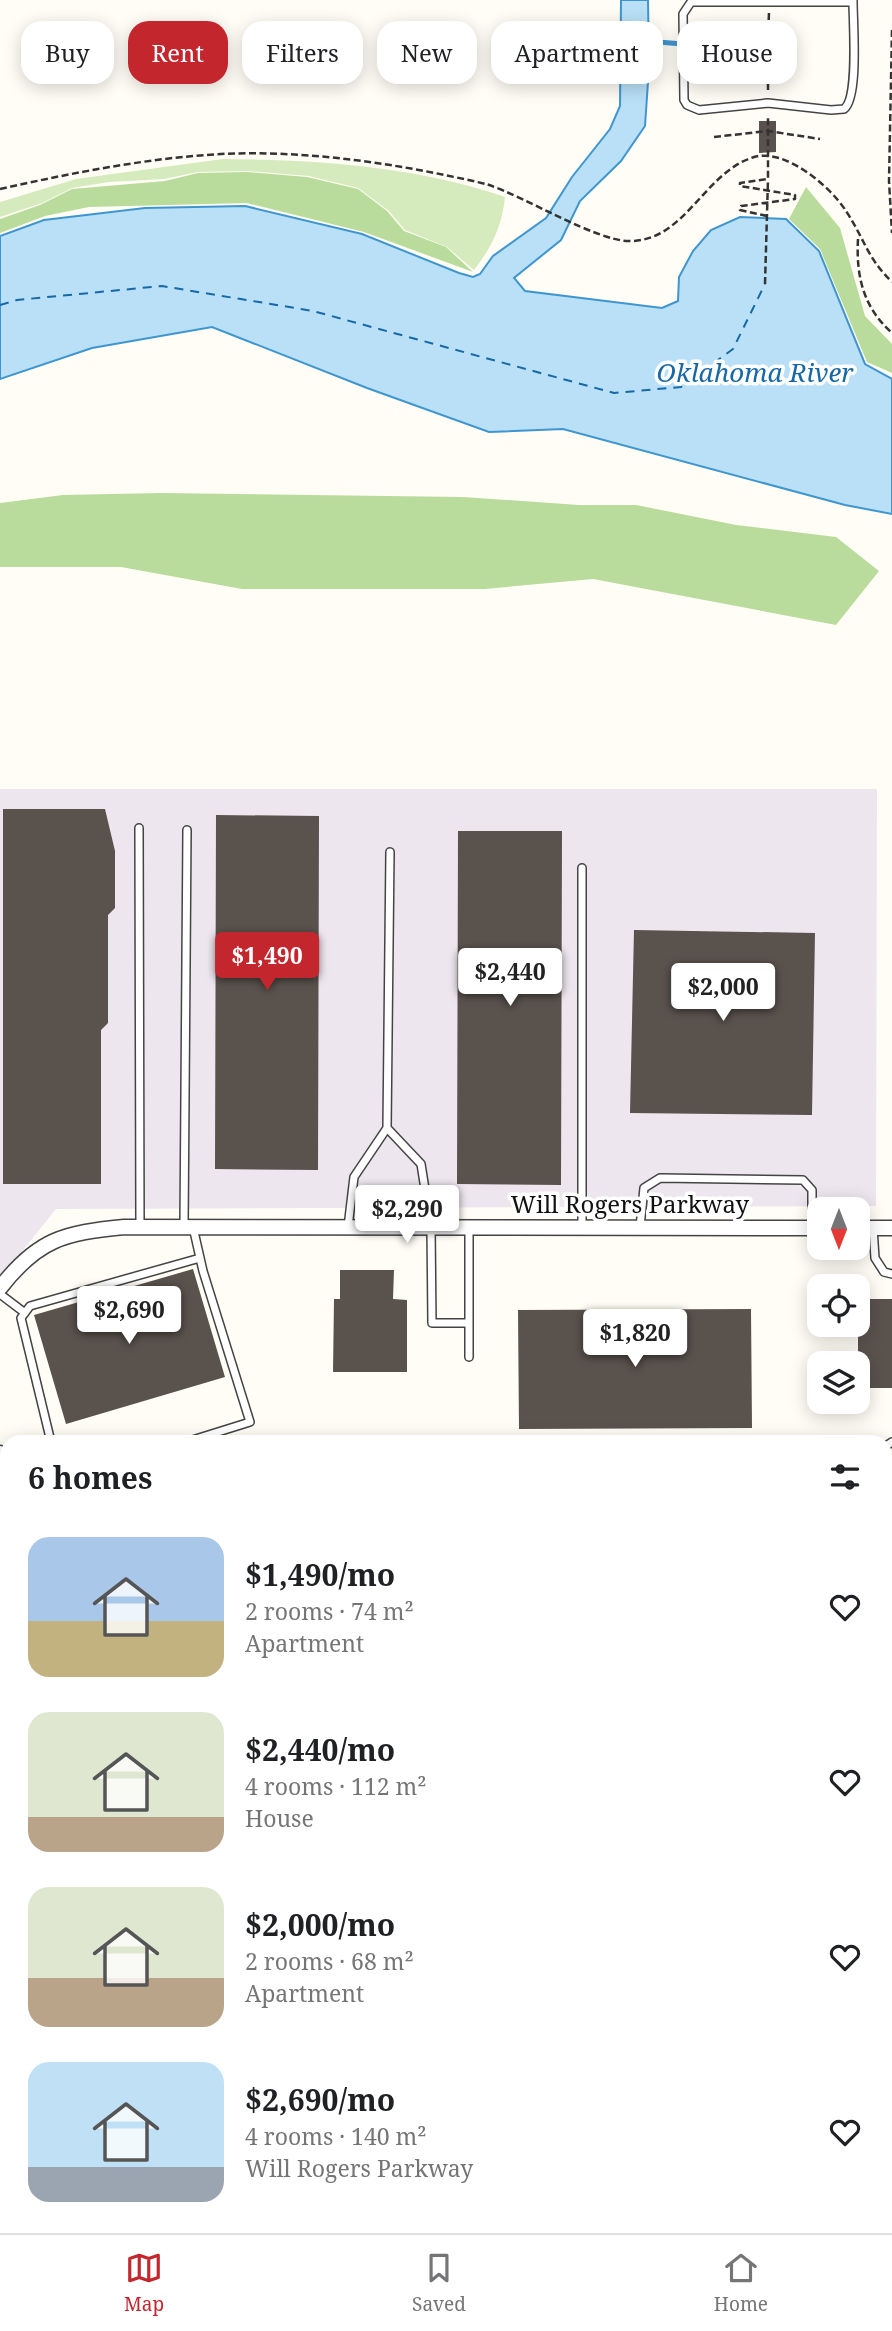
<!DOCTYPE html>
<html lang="en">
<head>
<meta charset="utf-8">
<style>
	:root { --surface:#fff; --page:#f2f2f2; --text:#202124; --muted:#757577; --line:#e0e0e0; --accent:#c4262e }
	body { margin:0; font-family:"Noto Serif",serif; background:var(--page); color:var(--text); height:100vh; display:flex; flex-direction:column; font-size:26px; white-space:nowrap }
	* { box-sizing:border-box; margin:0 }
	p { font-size:23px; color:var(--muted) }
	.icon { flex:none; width:38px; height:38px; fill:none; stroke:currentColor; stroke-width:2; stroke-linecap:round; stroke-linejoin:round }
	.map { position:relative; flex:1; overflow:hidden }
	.drawer { position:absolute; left:0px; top:1435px; width:892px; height:798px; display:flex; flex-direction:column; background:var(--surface); border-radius:21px 21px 0 0; box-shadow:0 4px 18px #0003 }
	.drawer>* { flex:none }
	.top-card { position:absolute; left:21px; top:21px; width:850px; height:63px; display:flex; gap:14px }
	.needle { width:46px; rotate:180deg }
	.controls { position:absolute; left:807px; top:1197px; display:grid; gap:14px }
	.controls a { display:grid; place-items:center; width:63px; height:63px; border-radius:14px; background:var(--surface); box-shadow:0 4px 18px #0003; font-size:35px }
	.price { position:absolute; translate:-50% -60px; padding:0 16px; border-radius:7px; background:#fff; color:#222; font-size:23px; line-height:46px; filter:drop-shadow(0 2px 4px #0008) }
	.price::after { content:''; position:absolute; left:50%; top:42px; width:21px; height:16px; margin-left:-10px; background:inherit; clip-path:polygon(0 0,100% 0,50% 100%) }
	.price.current { background:var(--accent); color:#fff }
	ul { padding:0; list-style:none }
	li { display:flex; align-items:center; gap:21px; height:175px; padding:0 28px }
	li span { display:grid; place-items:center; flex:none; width:196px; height:140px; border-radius:21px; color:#555 }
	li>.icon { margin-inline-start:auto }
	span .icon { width:84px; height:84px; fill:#fffc; stroke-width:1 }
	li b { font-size:30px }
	h2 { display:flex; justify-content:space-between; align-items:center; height:84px; padding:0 28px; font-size:30px }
	.chip { padding:0 24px; border-radius:21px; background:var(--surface); box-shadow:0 4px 18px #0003; font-size:24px; line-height:63px }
	.chip.current { background:var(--accent); color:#fff }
	.tabs { display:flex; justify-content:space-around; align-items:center; height:98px; border-top:2px solid var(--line); background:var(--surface); font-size:19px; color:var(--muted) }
	.tabs a { display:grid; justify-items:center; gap:4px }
	.tabs .current { color:var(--accent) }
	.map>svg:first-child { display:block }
</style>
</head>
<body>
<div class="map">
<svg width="892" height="2233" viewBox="0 0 892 2233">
	<rect width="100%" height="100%" fill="#fffdf5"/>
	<path fill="#eee6ef" d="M0,789h877l-1,417 -820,3 -56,70z
		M0,1505l7,15v202l-7,4z"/>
	<path fill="#d5ebbd" d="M223,159c95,1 192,7 282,38 -3,29 -13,50 -31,73l-27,-23 -42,-17 -16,-19 -31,-23 -49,-12 -62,-5 -49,1 -34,7 -55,3 -37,6 -30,15 -42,14v-15l76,-23z"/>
	<path fill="#b9dc9c" d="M247,172l60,5 51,12 29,22 17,20 42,16 27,25 -109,-40 -117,-29 -158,4 -44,9 -45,17v-14l40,-14 32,-16 93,-8 33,-8z
		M806,187l34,41 25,88 27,28v29l-25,-11 -47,-113 -31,-30z
		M161,493l302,4 116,8h57l100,20 100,12 43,34 -43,54 -243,-46 -108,10h-243l-121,-22h-121v-64l63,-8z"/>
	<path fill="#b9e0f7" stroke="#3f96cf" stroke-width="2" d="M621,0h27l1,67 -4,59 -24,35 -41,40 -19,39 -47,38 11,13 137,17 16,-7 1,-24 14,-26 18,-21 29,-13 46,2 33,32 46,113 27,15v135l-47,-9 -282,-76 -74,3 -122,-44 -155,-61 -120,21 -92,31v-143l44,-16 101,-12 100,-2 117,28 97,39 14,4 7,-3 13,-18 53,-38 26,-41 38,-48 10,-23z"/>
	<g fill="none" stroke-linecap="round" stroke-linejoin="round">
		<path stroke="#3f96cf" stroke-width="5" d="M645,41l38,3
			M0,2062l7,15
			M70,2226l3,7"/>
		<path stroke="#1768a6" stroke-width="2" stroke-dasharray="9 7" stroke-linecap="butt" d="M0,305l17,-5 145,-14 151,25 301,82 67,-6 52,-38 32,-65"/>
	</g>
	<path fill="#5a524d" d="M759,121h17v31l-17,1z
		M3,809h102l10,42v57l-7,7v108l-7,7v154h-98z
		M216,815l103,1 -1,354 -103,-1z
		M458,831h104l-1,354 -104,-1z
		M634,930l181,3 -3,182 -182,-2z
		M193,1269l32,108 -159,47 -32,-109z
		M340,1270h54l-1,29 14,1v72h-74l1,-73h6z
		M858,1299h34v89h-34z
		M751,1309l1,119 -233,1 -1,-119z"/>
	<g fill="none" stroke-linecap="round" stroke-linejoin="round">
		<g stroke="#444" stroke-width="10">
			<path id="service" d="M853,0v2c0,21 6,96 -9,107l-13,1 -63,-7 -69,7 -12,-5 -3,-5 -1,-86 8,-12h162
				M139,828l1,399
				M582,868v359
				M387,1128l3,-276
				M184,1227l3,-397
				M348,1227l6,-50 33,-49 34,36 10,63 1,96h37
				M640,1227l4,-39 16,-10 143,2 9,10v38
				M469,1228v129
				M873,1228l2,30 9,14 8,2
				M0,1294l25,19
				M51,1442l-30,-124 9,-12 170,-48
				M186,1442l64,-20 -47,-151 -10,-44
				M886,1446l6,-4
				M886,1697l6,-1
				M316,2226l1,7
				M874,2226v7
				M395,2233v-7
				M824,2233v-7"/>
		</g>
		<g stroke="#444" stroke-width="17">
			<path id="minor" d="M858,1228h34
				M0,1288c38,-49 64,-55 124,-61l695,1
				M0,1453l7,19
				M886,1646h6
				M886,2064l6,-1
				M359,2226v7"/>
		</g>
		<path stroke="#333" stroke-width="2.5" stroke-dasharray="7 3.5" stroke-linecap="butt" d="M892,30l-3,151 3,52
			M768,41l1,-29
			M768,90v-28
			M714,137l54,-6 52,8
			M0,189c72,-16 147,-31 221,-35 90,-4 178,10 265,30 38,12 110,57 143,57 56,1 75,-69 125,-84 31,-9 76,29 92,54 18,27 21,47 46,71
			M767,216l-27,-6 1,-4 54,-7v-4l-55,-9v-3l28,-4v-63
			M858,239c-2,37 5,68 34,94
			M765,284l3,-105"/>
		<use href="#service" stroke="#fff" stroke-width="7"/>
		<use href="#minor" stroke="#fff" stroke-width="14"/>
	</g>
	<g text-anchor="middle" stroke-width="7" stroke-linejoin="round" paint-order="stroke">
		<g font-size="24" fill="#111" stroke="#fff">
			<text x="630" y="1213">Will Rogers Parkway</text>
		</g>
		<g font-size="26" font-style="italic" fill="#1768a6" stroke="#fff">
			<text x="755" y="382">Oklahoma River</text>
		</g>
	</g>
</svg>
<div class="controls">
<a><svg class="needle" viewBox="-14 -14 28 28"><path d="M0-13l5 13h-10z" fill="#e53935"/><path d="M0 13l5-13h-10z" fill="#757577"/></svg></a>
<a><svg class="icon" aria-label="locate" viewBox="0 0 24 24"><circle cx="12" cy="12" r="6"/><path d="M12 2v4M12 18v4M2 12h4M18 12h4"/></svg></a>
<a><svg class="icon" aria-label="layers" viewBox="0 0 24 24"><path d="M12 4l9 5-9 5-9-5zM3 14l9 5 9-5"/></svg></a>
</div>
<b class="price current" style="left:267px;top:992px">$1,490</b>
<b class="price" style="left:510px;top:1008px">$2,440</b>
<b class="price" style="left:723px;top:1023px">$2,000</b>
<b class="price" style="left:407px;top:1245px">$2,290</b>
<b class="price" style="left:129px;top:1346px">$2,690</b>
<b class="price" style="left:635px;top:1369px">$1,820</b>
<div class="top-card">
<a class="chip">Buy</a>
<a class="chip current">Rent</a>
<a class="chip">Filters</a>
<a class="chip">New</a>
<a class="chip">Apartment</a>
<a class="chip">House</a>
</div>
<section class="drawer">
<h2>6 homes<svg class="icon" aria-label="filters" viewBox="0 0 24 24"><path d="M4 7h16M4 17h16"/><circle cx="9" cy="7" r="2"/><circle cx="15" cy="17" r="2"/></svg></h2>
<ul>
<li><span style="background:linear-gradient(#a9c7e8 60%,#c2b280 0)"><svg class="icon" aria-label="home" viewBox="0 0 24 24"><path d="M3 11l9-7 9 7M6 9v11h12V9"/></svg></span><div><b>$1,490/mo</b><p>2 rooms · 74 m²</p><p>Apartment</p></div><svg class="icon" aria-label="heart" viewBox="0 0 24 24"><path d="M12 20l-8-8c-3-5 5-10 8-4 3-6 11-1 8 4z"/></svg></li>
<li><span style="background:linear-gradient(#dfe7d0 75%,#b9a48a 0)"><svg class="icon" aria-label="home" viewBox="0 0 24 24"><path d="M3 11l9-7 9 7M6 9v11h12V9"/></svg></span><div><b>$2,440/mo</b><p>4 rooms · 112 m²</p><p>House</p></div><svg class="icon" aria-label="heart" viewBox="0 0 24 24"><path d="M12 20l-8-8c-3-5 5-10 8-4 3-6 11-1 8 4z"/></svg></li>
<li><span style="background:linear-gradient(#dfe7d0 65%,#b9a48a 0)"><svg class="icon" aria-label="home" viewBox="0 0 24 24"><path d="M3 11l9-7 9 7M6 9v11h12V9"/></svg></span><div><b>$2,000/mo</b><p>2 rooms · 68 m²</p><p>Apartment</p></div><svg class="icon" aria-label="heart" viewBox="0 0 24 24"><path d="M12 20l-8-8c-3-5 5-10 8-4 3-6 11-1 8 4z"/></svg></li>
<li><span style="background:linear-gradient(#bfe0f5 75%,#9aa5b1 0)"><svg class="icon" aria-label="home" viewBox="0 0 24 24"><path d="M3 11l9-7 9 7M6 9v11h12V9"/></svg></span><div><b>$2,690/mo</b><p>4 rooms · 140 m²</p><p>Will Rogers Parkway</p></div><svg class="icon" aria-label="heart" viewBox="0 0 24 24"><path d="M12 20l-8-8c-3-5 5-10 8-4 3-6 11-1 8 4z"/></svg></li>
</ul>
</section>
</div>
<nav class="tabs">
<a class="current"><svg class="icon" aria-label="map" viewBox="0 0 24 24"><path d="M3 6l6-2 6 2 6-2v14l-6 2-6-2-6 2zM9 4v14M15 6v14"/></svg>Map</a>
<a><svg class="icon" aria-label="saved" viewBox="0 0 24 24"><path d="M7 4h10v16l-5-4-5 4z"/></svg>Saved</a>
<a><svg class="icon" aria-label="home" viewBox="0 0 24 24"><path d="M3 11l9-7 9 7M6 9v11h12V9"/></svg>Home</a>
</nav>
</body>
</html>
